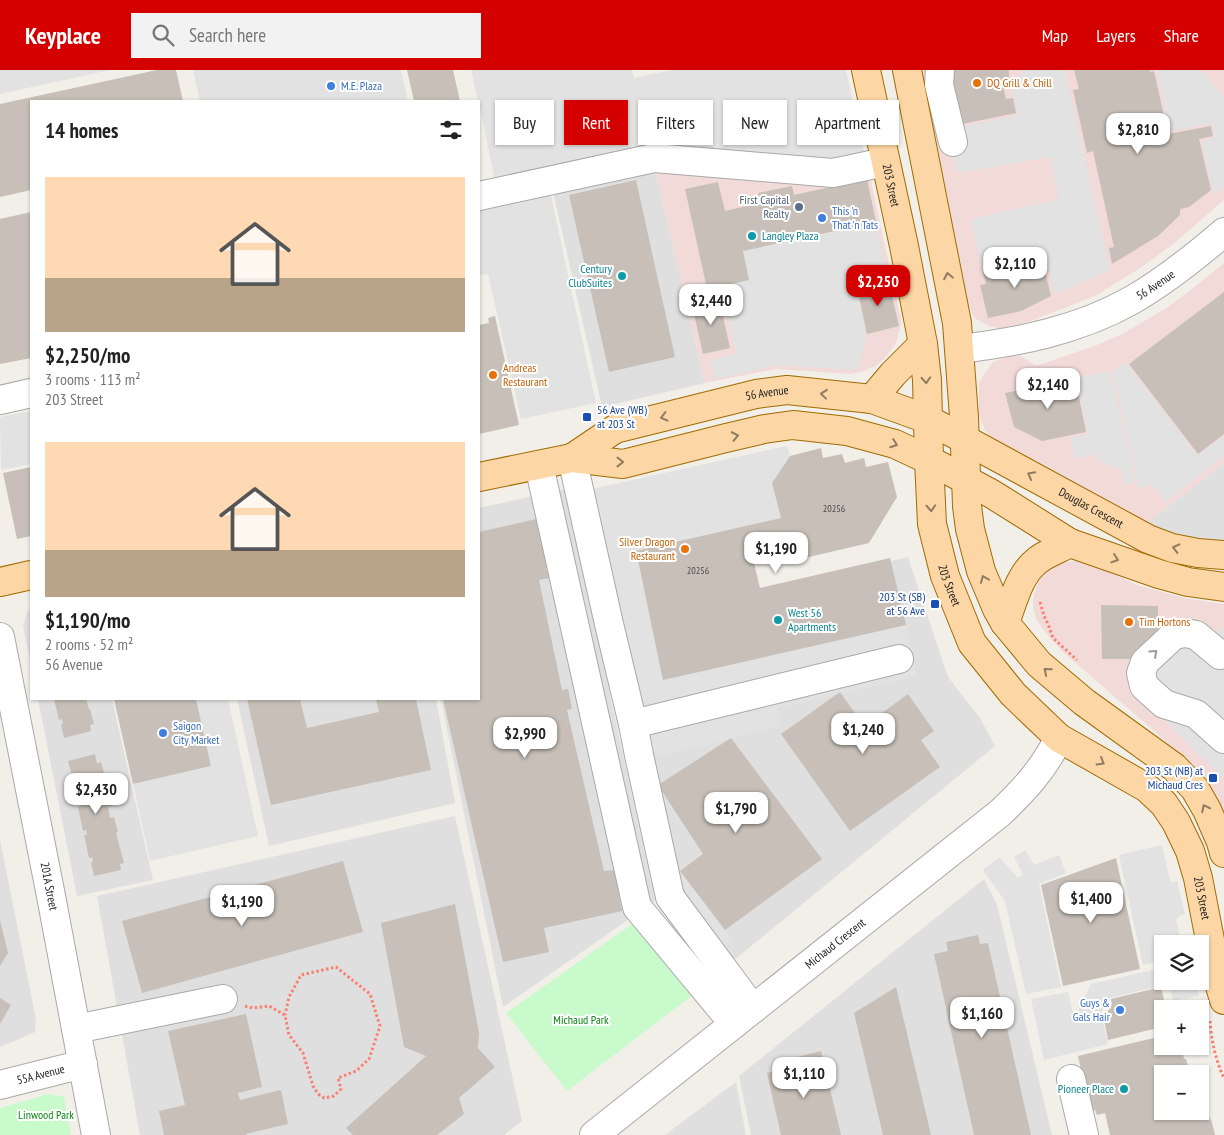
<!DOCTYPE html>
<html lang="en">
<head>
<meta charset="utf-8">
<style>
	:root { --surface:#fff; --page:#f2f2f2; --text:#222; --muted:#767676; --accent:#d40000 }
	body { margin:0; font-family:"PT Sans Narrow",sans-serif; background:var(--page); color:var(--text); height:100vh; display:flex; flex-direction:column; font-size:19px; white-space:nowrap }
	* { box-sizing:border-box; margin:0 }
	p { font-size:16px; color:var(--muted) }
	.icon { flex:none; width:28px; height:28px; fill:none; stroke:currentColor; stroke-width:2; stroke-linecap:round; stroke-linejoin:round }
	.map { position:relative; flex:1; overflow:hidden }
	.panel { position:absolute; left:30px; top:30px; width:450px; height:600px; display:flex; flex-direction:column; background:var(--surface); border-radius:0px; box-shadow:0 1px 4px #0004 }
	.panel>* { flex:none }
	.top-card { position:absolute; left:495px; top:30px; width:475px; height:45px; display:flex; gap:10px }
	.controls { position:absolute; left:1154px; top:865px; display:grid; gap:10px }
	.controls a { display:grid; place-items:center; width:55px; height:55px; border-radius:0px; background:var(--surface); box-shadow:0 1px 4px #0004; font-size:25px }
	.price { position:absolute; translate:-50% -42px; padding:0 11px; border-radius:10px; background:#fff; color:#222; font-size:16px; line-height:32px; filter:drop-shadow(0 1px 2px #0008) }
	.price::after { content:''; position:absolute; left:50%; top:30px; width:15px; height:11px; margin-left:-8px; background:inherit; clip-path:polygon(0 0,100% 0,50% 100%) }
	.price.current { background:var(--accent); color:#fff }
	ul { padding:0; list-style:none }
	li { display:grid; align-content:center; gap:10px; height:265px; padding:0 15px }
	li span { display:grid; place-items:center; height:155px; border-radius:0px; color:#555 }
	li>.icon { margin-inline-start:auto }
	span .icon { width:90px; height:90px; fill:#fffc; stroke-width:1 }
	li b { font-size:21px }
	h2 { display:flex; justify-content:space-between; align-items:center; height:60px; padding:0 15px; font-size:21px }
	.tag { padding:0 18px; border-radius:0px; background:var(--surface); box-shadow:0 1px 4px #0004; font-size:18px; line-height:45px }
	.tag.current { background:var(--accent); color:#fff }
	header { display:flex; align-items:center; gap:30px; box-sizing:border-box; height:70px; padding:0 25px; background:var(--accent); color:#fff }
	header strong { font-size:24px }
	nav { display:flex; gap:28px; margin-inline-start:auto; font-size:18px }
	.search { width:350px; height:45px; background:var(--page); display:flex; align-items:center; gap:12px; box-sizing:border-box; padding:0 18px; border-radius:0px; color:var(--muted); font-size:19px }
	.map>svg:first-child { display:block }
</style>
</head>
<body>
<header>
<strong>Keyplace</strong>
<div class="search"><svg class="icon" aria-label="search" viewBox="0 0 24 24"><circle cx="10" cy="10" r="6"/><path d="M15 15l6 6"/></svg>Search here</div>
<nav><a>Map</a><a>Layers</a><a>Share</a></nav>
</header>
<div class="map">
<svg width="1224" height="1065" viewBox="0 0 1224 1065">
	<rect width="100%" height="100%" fill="#f2efe9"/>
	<path fill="#e0dfdf" d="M655,99l50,214 -103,24 -49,-215z
		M1224,393v81l-44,-7 -34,-13z
		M565,419l90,412 -152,106 -62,-308h38v-191z
		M908,487l40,120 32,41 15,28 -279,229 -51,-74 -61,-271z
		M31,538v57l-8,-39 4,-14z
		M38,629h74l41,181 -76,16z
		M237,629h199l19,104 -186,43z
		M455,746l67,305 -18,14h-364l-43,-239z
		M0,770l36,179 -1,13 -35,15z
		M984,809l13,26 55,230h-301l-12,-59z
		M736,1012l10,53h-81z"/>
	<path fill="#f2dad9" d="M917,0h307v130l-51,44 -31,23 -47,29 -59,23 -28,9 -7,1 -12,-3 -13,-7 -4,-5 -5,-15z
		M655,99l215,8 31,143 -1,9 -5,16 -10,13 -9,8 -14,6 -12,2 -74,-5 -71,14z
		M1224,193v200l-78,61 -156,-85 -5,-9 -6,-14v-32l2,-5 12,-17 20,-7 8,1 10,7 5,2 6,-1 55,-19 25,-11 43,-25 22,-16z
		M1074,491l11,1 11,4 41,19 22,6 25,7 40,6v212l-25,-42 -16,-19 -21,-17 -100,-87 -16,-18 -10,-14 -3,-12 1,-13 4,-11 6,-9 10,-8 10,-3z"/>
	<path fill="#c8facc" d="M655,838l56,73 -144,110 -61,-78z
		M48,1024l16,3 7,38h-71v-27z"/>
	<path fill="#e2e2e2" d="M0,0h110l-110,24z
		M193,0h208l7,31h-208z
		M471,0h161l2,8 37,-8h175l18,82 -52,10 -317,20 -16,-81h-1z
		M1021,0h44l45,200 -56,24 -8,-37 -64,12 -11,-50 88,-20 -9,-42 -92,16 -5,-19 -10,-23 75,-16 -7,-30v-8l11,-1z
		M1155,0h46l23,28v88l-10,9 -13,-53 13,-4 -2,-14 -42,7 -13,-61z
		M550,122l46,211 -75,16 -33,-145 -9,1v-66z
		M876,152l12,57 -31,9 10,46 -9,36 -80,-5 -63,14 -5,-19 26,-6 -15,-68 22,-35z
		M1126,293l71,92 27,-19v20l-59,46 -12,-17 -15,3 -21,-100 -7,-16z
		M1107,301l7,17 21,94 -10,2 -3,-14 -25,-10 -2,-6 -20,5 -4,-21 17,-4 -12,-56z
		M31,341v53l-30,6 -1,-53z
		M787,376l3,10 -18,27 9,35 -145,34 27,128 243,-55 10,51 -138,32 4,18 -131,32 29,113 53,69 -28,22 -44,-58 -92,-410z
		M1224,556v153l-90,-89 3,-29 73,-24z
		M196,629h32l30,137 -108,25 -17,-77 78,-18z
		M1162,775l8,36 3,1 4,-1 8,33 -5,1 -4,5 5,24h-19v16l-19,5 -24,-110z
		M1025,780l9,15 25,-10 7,18 -27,11 22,103 -35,7 -21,-93 -22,-31 16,-13 19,21 5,-3 -9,-18z
		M1162,898v13h3l-9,6 -46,11 -9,14 7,32 -64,16 -13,-61 37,-7 5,21h4l14,-29z
		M1168,911h27l4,15 -26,5z"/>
	<path fill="#c7bfb8" d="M157,0h19l7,31h-152v89l-31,7v-93z
		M407,0h46l7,31h-46z
		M947,0h62v8h-5v12l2,9 7,-1 3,15 -59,12z
		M1074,0h76v2l4,-1 14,63 43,-8 2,10 -14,3 12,51 -22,17 -9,2v6l-22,21 -46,28 -3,-16 5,-1 -21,-96 -6,2 -14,-63 6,-1z
		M867,109l9,43 -133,29 6,29 -42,9 -22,-100 33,-7 7,29 35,-8 -2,-10 34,-7 2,9z
		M636,110l39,177 -66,15 -40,-177z
		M31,142v146l-31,6v-145z
		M1042,189l9,37 -30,15 -33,7 -8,-33 6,-1 -3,-12 15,-3 1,2 25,-6v-2z
		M888,209l11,47 -32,8 -10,-46z
		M1224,222v142l-26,20 -69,-90z
		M719,229l11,49 -27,6 -11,-49z
		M495,246l24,109 -40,9v-109l10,-2 -1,-5z
		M1075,308l11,54 -44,9 -28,-14 -9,-34 29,-6 -1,-3 13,-2v3z
		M821,378l2,10 19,-4 3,9 19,-5 2,9 22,-5 9,35 -28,46 -73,17 -11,-8 -3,-18 -33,8 11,46 130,-30 16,67 -243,55 -27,-129 145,-33 -9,-35 18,-27z
		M31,397v69l-14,3 -14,-66z
		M536,449l5,23 3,-1 6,26 -4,1 3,10 -10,2 23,110 6,-1 4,20 -5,1 37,161 10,-1 8,41 -78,17 5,24 -46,10 -60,-263h36v-167z
		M1101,535l57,1v33l-20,20h-36z
		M840,622l24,34 44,-32 26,37 -13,9 19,27 -90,64 -69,-97z
		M54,629h32l3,10h1l4,15 -4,1 1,6 -27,7 -3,-14h2l-1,-5 -3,1z
		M114,629h82l15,67 -78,18z
		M247,629h53l7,29 72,-16 -3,-13h40l15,71 -160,35z
		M731,668l91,121 -97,71 -45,-59 23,-17 -45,-69z
		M95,684l2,9 4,-1 4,14 -2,1 3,16h3l3,13 -4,1 2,11 4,-1 4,15 -2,1 8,30 -4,1 1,6 -27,6 -3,-14h2l-1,-5 -3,1 -5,-23h3l-1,-5 -3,1 -5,-24 3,-1 -1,-5 -3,1 -5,-22 3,-1 -1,-4 -2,1 -4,-15z
		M1116,788l24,111 -77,17 -22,-101z
		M343,791l20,71 -221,61 -20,-72z
		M455,834l24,129 -1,15 17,19 -36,31 5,16 -27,21h-84l-7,-7 80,-72 -22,-9 -23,-124z
		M0,850l8,33 -8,13z
		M978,865l2,9 8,-1 43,192h-57l-40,-181 14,-3 -2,-9z
		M896,917l35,148h-48l-29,-122z
		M1161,917l5,22h-4v18l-54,13 -4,-21 8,-15 -1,-5z
		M0,928l11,7 -11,19z
		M246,944l16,73 -24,6 2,7 41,-10 7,34 -42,10v1h-82l-5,-24 26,-6 -17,-74z
		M1162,966v10h12l1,4 7,-1 2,10h2l4,15h-28v37h38v-1l7,-1 3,11 1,-1 4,16h-105l-5,-22 -8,2 -2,-5 -5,1 -12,-55z
		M821,981l20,84h-60l-14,-62 32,-7 -2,-9z"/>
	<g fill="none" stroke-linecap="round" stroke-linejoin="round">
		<g stroke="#a9a9a9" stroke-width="30">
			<g id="minor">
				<path d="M940,0l-1,15 14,57"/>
				<path d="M479,126l175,-38 179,15 52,-11"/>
				<path id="s1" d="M960,279c59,-7 119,-19 172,-49 33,-19 63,-43 92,-68"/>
				<path d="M0,330l31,-7"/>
				<path d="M572,388l37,166 24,100"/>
				<path d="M539,395l98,442 97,117"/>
				<path id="s2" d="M0,567l51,259 45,239"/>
				<path d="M1220,585l-24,-20 -11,-2 -11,2 -29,27 -4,11 3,13 20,18 32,10 28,25"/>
				<path d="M753,939l-83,-112 -31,-142 -6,-31 266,-65"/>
				<path d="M76,959l147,-30"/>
				<path d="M1071,1009l13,56"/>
				<path id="s3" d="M0,1015l83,-21"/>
				<path id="s4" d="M594,1065l406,-322c25,-24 43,-43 59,-75"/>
			</g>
		</g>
		<g stroke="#a06b00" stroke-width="30">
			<g id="major">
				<path id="s5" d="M866,0l38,176 19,98 4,36 2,80 3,64 13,52 27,67 41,51 46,44 88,50 17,16 12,18 14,29 8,27 19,98 7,24"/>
				<path d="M907,0l50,253 7,94 3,89 3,23 11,42 16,38 8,14 34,41 45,38 90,65 21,22 12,21 14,32 3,11"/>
				<path d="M872,329l21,-25 30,-30"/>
				<path id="s6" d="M572,388l43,-29 141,-35 31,-4 85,9 55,20 221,120 24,9 26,5 26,2"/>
				<path d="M479,407l93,-19 51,6 103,-26 38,-9 29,-4 54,6 48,13 34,16 63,34 78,49 89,31 29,8 36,5"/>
				<path d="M0,512l31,-7"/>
				<path d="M1005,553c8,-21 14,-49 33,-63 7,-6 23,-12 32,-17"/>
			</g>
		</g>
		<path stroke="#fa8072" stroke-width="3" stroke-dasharray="2.5 2.5" stroke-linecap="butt" d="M1040,532l4,14 4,8 5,14 24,22
			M245,936l8,2 16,-2 16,9 4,20 14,18 10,33 5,8 6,4 10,-2 7,-7 -3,-11 18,-7 13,-12 11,-33 -10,-32 -34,-27 -35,8 -12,22 -4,18
			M1210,951c1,19 6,40 14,57"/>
		<use href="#minor" stroke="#fff" stroke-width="28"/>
		<use href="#major" stroke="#fcd6a4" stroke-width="28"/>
	</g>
	<defs><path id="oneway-chevron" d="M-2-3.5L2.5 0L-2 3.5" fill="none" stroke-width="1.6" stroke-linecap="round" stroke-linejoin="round" transform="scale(1.25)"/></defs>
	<g stroke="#8f7c63">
		<use href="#oneway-chevron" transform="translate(948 206) rotate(-101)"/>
		<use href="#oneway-chevron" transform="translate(926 310) rotate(87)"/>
		<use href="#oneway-chevron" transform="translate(824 324) rotate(-174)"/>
		<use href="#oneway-chevron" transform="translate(664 347) rotate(166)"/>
		<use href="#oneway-chevron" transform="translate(735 366) rotate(-12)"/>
		<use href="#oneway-chevron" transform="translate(894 374) rotate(20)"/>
		<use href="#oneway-chevron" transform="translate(620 392)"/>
		<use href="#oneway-chevron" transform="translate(1031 405) rotate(-152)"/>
		<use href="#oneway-chevron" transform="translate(931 438) rotate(87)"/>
		<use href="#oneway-chevron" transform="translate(1176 478) rotate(-166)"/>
		<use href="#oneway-chevron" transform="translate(1115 489) rotate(19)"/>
		<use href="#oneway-chevron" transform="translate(984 509) rotate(-112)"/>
		<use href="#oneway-chevron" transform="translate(1047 601) rotate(-140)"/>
		<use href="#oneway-chevron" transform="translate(1101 692) rotate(30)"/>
		<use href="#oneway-chevron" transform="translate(1205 738) rotate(-117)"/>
	</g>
	<use stroke="#9c9c9c" href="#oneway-chevron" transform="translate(1154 583) rotate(-42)"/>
	<g fill="#e8710a" stroke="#fff" stroke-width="2">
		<circle cx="977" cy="13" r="5"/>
		<circle cx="493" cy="305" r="5"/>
		<circle cx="685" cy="479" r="5"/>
		<circle cx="1129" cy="552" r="5"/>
	</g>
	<g fill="#3f7fe0" stroke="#fff" stroke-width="2">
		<circle cx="331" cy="16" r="5"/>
		<circle cx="822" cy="148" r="5"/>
		<circle cx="163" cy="663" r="5"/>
		<circle cx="1120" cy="940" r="5"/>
	</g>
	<circle fill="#5c6f8a" stroke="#fff" stroke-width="2" cx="799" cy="137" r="5"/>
	<g fill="#0f9aa8" stroke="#fff" stroke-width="2">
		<circle cx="752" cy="166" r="5"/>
		<circle cx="622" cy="206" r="5"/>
		<circle cx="778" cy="550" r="5"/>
		<circle cx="1124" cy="1019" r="5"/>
	</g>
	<g fill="#1a4fb4" stroke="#fff" stroke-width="2">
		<rect x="582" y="342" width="10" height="10" rx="2.5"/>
		<rect x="930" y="529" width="10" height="10" rx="2.5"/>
		<rect x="1208" y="703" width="10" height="10" rx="2.5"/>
	</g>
	<g text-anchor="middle" stroke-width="4" stroke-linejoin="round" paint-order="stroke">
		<g font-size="10" fill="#4b4948">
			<text x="834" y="442">20256</text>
			<text x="698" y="504">20256</text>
		</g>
		<g font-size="12" fill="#c56008" stroke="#fff" text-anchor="start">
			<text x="987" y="17">DQ Grill &amp; Chill</text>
			<text x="503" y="302">Andreas<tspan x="503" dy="14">Restaurant</tspan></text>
			<text x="675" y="476" text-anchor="end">Silver Dragon<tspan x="675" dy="14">Restaurant</tspan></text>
			<text x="1139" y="556">Tim Hortons</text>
		</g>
		<g font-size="12" fill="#366cbe" stroke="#fff" text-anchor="start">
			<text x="341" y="20">M.E. Plaza</text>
			<text x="832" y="145">This 'n<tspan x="832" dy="14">That 'n Tats</tspan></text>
			<text x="173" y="660">Saigon<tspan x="173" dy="14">City Market</tspan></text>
			<text x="1110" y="937" text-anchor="end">Guys &amp;<tspan x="1110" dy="14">Gals Hair</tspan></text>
		</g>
		<g font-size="12" fill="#222" stroke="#fff">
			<text dy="4" stroke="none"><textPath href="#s5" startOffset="118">203 Street</textPath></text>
			<text dy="4" stroke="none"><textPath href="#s1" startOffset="208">56 Avenue</textPath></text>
			<text dy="4" stroke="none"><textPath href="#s6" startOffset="208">56 Avenue</textPath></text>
			<text dy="4" stroke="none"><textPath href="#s6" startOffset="559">Douglas Crescent</textPath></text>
			<text dy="4" stroke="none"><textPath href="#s5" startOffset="524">203 Street</textPath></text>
			<text dy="4" stroke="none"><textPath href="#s2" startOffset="254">201A Street</textPath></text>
			<text dy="4" stroke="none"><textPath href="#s5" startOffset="942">203 Street</textPath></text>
			<text dy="4" stroke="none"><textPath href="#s4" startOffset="308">Michaud Crescent</textPath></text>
			<text dy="4" stroke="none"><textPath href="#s3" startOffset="42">55A Avenue</textPath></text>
		</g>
		<g font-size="12" fill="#4e5e75" stroke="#fff" text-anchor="end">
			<text x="789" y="134">First Capital<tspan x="789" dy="14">Realty</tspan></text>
		</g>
		<g font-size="12" fill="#0d838f" stroke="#fff" text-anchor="start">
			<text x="762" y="170">Langley Plaza</text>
			<text x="612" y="203" text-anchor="end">Century<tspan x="612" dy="14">ClubSuites</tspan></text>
			<text x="788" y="547">West 56<tspan x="788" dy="14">Apartments</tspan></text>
			<text x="1114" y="1023" text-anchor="end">Pioneer Place</text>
		</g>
		<g font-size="12" fill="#164399" stroke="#fff" text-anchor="end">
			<text x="597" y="344" text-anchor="start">56 Ave (WB)<tspan x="597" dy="14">at 203 St</tspan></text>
			<text x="925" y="531">203 St (SB)<tspan x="925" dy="14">at 56 Ave</tspan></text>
			<text x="1203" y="705">203 St (NB) at<tspan x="1203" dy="14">Michaud Cres</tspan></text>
		</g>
		<g font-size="12" fill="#0c8416" stroke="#fff">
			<text x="581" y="954">Michaud Park</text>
			<text x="46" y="1049">Linwood Park</text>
		</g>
	</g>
</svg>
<div class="controls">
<a><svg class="icon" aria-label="layers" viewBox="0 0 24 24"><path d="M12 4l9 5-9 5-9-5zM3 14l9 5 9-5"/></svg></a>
<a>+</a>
<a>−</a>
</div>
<b class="price" style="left:1138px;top:85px">$2,810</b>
<b class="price" style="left:1015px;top:219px">$2,110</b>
<b class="price current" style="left:878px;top:237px">$2,250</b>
<b class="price" style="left:711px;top:256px">$2,440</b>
<b class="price" style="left:1048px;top:340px">$2,140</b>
<b class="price" style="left:776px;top:504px">$1,190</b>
<b class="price" style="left:863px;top:685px">$1,240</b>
<b class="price" style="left:525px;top:689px">$2,990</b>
<b class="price" style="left:96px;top:745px">$2,430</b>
<b class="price" style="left:736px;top:764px">$1,790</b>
<b class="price" style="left:1091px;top:854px">$1,400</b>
<b class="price" style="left:242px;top:857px">$1,190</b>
<b class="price" style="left:982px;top:969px">$1,160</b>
<b class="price" style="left:804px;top:1029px">$1,110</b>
<div class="top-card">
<a class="tag">Buy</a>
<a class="tag current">Rent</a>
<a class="tag">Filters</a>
<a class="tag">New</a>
<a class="tag">Apartment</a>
</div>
<section class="panel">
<h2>14 homes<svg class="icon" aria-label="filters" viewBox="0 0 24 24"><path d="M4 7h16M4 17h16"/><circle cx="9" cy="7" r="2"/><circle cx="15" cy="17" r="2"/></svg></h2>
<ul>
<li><span style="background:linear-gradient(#ffd9b3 65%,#b9a48a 0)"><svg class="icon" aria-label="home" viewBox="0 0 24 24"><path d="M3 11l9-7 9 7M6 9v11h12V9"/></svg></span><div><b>$2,250/mo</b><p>3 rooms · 113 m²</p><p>203 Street</p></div></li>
<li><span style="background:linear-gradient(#ffd9b3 70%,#b9a48a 0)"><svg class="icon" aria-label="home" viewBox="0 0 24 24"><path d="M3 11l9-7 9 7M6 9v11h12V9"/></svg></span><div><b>$1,190/mo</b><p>2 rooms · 52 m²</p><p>56 Avenue</p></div></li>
</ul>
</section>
</div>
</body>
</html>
